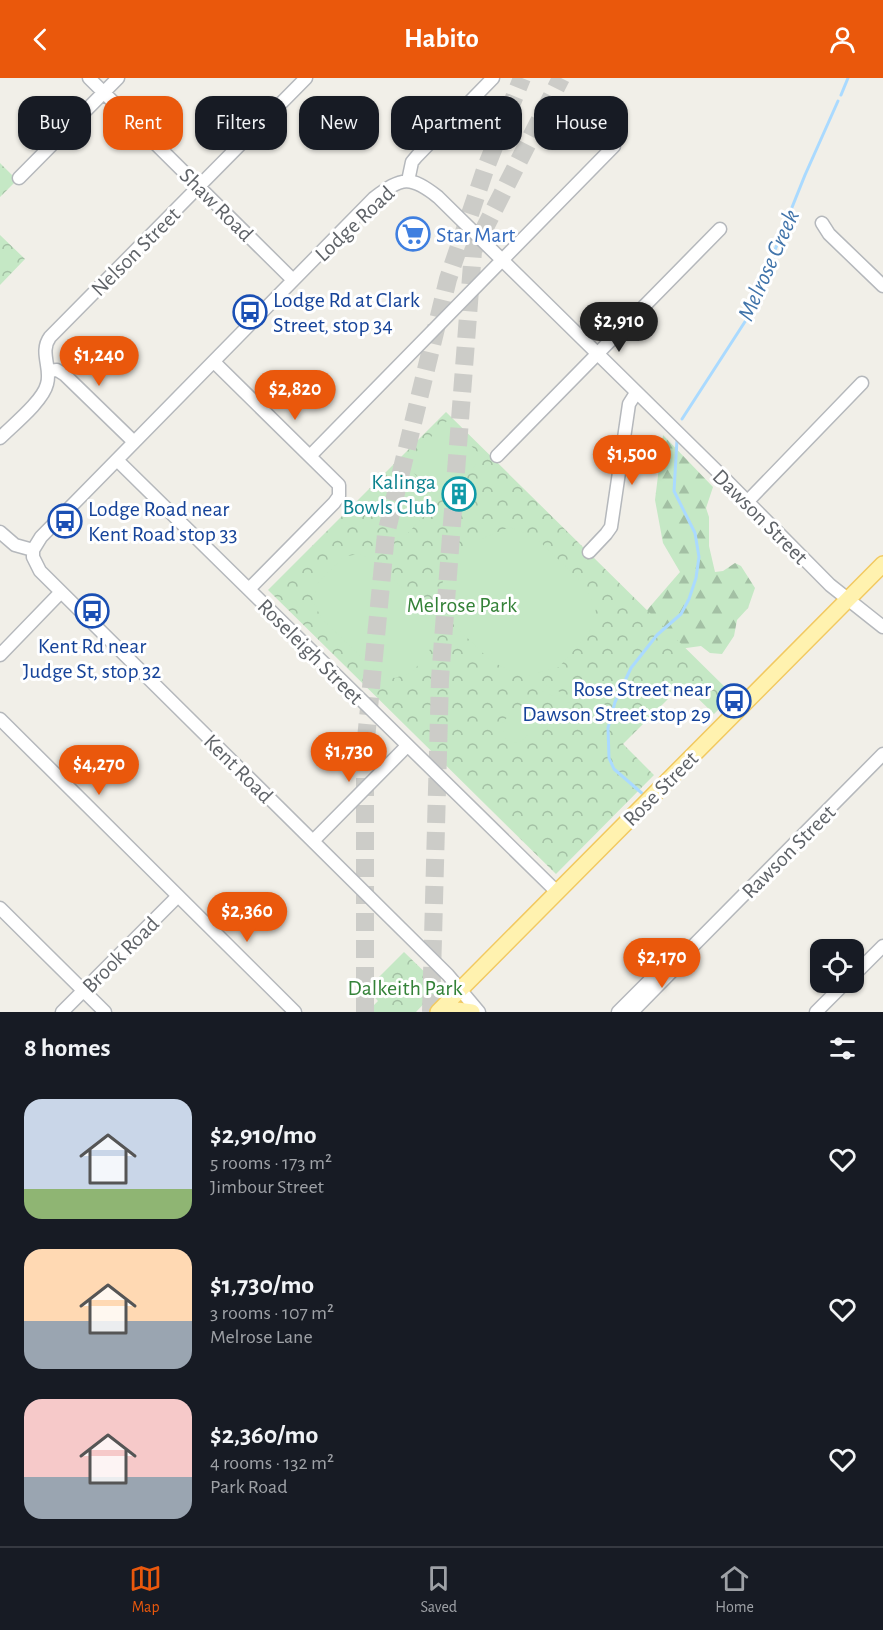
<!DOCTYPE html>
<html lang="en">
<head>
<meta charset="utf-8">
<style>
	:root { --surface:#171b24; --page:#20242c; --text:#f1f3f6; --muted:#9ea1a6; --line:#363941; --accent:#ea580c }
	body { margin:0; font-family:"Alegreya Sans",sans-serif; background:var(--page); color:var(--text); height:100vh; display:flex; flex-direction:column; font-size:22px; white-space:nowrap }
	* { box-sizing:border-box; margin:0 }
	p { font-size:20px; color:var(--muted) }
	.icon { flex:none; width:33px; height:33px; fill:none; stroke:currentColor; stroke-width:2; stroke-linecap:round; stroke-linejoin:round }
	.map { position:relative; height:934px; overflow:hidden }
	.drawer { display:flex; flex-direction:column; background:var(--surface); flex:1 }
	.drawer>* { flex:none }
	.hud { position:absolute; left:18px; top:18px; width:848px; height:54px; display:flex; gap:12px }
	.fabs { position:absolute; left:810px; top:861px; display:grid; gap:12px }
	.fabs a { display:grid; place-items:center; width:54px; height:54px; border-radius:12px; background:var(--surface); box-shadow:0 2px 4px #0004; font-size:30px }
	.price { position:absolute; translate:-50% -51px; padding:0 14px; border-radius:21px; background:var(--accent); color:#fff; font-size:20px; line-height:39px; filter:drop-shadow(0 2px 3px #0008) }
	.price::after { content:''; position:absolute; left:50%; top:36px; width:18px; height:14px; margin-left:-9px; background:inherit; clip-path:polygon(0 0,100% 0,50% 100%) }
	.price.on { background:#222; color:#fff }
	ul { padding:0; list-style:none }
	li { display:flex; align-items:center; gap:18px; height:150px; padding:0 24px }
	li span { display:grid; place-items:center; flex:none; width:168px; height:120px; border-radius:18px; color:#555 }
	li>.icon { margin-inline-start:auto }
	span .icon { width:72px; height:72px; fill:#fffc; stroke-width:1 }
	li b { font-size:26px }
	h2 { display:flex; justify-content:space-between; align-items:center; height:72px; padding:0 24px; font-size:26px }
	.tag { padding:0 21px; border-radius:18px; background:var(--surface); box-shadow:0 2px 4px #0004; font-size:21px; line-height:54px }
	.tag.on { background:var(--accent); color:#fff }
	header { display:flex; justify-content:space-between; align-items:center; height:78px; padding:0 24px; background:var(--accent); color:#fff; font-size:27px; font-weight:700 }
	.dock { display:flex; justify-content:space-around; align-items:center; height:84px; border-top:2px solid var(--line); background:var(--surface); font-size:16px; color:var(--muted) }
	.dock a { display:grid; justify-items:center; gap:3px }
	.dock .on { color:var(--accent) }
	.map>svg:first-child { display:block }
</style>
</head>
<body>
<header><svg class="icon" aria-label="back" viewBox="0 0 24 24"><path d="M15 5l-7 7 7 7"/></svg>Habito<svg class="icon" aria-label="person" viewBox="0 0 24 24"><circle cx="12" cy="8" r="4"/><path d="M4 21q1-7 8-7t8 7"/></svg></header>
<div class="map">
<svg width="883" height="934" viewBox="0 0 883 934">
	<defs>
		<pattern id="forest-firs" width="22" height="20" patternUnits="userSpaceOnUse" patternTransform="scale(1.5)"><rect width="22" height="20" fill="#c5e8c5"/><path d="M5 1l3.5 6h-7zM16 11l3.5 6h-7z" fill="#a3c0a4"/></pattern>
		<pattern id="park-crowns" width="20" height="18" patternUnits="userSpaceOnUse" patternTransform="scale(1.5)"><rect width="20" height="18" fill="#c5e8c5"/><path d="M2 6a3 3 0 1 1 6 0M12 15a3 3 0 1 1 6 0" fill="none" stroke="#a3c0a4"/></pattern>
	</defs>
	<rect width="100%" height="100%" fill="#f1efe8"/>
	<path fill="url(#forest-firs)" d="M663,357l50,52 -7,21 3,9v29l6,26 8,-1 12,-8 6,3 14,22 -7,20 -11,12 -3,16 -12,18 -12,-1 -9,-7 -22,3 -38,-32 39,-45 -17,-29 -8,-43z"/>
	<path fill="url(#park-crowns)" d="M0,85l12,12 3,7 -15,15z
		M0,157l25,24 -25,26z
		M446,334l287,283 -19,19 -31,-30 -60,60 31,31 -98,99 -288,-284z
		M404,874l32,31v8l-20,21h-49l11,-11 -11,-12z"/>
	<path fill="#c5e8c5" d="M447,343l36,37 -37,36 -36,-36z
		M404,385l36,37 -35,36 -37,-37z
		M510,449l26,11 48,46 12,25 -7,24 -30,34 -37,10 -31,-16 -40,-39 -11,-28 5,-22 31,-31z
		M358,476l14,5 59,56 5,19 -8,20 -16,18 -17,6 -15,-3 -59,-57 -7,-16 2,-17 27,-28z
		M545,607l26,12 -2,6 -27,-12z
		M548,626l11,11 -14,13 -10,-10z
		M512,633c11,-1 20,6 21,17 -8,10 -16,22 -28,10l2,-1 -5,-8v-5z"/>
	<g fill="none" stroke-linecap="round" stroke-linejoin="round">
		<path stroke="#aadaff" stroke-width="3" d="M841,17l7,-17
			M682,341l66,-102 57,-142 33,-74
			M644,717l-30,-26 -5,-11 -1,-30 7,-26 16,-34 26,-33 24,-21 8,-15 7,-21 3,-21 -4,-24 -21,-42 3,-51"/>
		<path stroke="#ccccc8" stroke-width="18" stroke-dasharray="18 9" stroke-linecap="butt" d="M365,934v-263l21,-215 62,-255 38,-112 36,-89
			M431,934l9,-333 33,-428 88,-173"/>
		<g stroke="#b5b8bc" stroke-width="15">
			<path id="minor" d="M89,0l204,202
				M19,100l99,-100
				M408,103l4,-19 5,-6 76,-78
				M822,145l7,11 54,52
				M214,284l125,123v11l-5,7 -85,86
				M48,293l9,-1 8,5 69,67
				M0,360c13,-13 43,-37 47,-54 5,-16 -8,-32 3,-47l256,-259
				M310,378l304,-310
				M497,378l223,-227
				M117,382l440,432
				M747,424l115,-119
				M0,454l15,13 18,5
				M33,472l8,-13 333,-339c28,-21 36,-23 64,-1l286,281 106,107 53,42
				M33,472v7l7,14 408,404 31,37
				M589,474l17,-18 5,-7 18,-123 7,-11
				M0,577l61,-63
				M0,641l295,293
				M313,763l94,-95
				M0,830l105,104
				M854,897l29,-29
				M62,934l116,-116
				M618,934l53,-53 17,-10
				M632,934l51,-52 9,-13 191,-193
				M816,934l30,-30"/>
		</g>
		<g stroke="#f2c960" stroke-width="18">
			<path id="major" d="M442,930l30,4
				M438,934l445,-448"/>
		</g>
		<use href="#minor" stroke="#fff" stroke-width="12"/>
		<use href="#major" stroke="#fff2af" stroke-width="15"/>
	</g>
	<defs>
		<g id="supermarket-ring" transform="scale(1.725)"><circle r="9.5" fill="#fff" stroke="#3f7fe0" stroke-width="1.5"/><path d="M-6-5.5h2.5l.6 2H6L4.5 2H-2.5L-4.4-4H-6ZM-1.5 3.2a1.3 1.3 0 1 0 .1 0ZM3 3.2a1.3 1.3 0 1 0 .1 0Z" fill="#3f7fe0"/></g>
		<g id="bus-ring" transform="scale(1.725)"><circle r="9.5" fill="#fff" stroke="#1a4fb4" stroke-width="1.5"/><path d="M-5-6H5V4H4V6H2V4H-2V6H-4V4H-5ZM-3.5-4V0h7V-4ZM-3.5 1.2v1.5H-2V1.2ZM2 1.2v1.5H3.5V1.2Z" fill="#1a4fb4"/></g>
		<g id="building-ring" transform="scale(1.725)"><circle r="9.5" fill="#fff" stroke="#0f9aa8" stroke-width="1.5"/><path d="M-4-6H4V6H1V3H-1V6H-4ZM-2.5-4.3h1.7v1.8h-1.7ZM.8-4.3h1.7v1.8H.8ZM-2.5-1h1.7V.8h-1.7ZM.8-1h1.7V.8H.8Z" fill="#0f9aa8"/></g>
	</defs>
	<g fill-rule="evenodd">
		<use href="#supermarket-ring" x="413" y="156"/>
		<use href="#bus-ring" x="250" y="234"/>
		<use href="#building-ring" x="459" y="416"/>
		<use href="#bus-ring" x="65" y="443"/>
		<use href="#bus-ring" x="92" y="533"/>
		<use href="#bus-ring" x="734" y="623"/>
	</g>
	<g text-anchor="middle" stroke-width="6" stroke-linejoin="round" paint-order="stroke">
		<g font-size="22" fill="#5f6368" stroke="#fff">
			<text transform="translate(217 126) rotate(45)" y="8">Shaw Road</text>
			<text transform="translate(354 145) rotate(-43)" y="8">Lodge Road</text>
			<text transform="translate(135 173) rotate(-45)" y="8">Nelson Street</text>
			<text transform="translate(761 438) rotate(45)" y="8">Dawson Street</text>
			<text transform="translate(311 573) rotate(45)" y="8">Roseleigh Street</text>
			<text transform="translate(239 690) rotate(45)" y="8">Kent Road</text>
			<text transform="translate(660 710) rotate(-45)" y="8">Rose Street</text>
			<text transform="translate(788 773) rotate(-45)" y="8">Rawson Street</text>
			<text transform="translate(120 876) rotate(-45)" y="8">Brook Road</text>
		</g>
		<g font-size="22" fill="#366cbe" stroke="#fff" text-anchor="start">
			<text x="436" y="164">Star Mart</text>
		</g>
		<g font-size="22" fill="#164399" stroke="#fff" text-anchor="start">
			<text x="273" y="229">Lodge Rd at Clark<tspan x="273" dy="25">Street, stop 34</tspan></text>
			<text x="88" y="438">Lodge Road near<tspan x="88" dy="25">Kent Road stop 33</tspan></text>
			<text x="92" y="575" text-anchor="middle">Kent Rd near<tspan x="92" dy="25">Judge St, stop 32</tspan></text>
			<text x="711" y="618" text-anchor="end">Rose Street near<tspan x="711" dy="25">Dawson Street stop 29</tspan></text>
		</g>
		<g font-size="22" fill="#0d838f" stroke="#fff" text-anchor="end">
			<text x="436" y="411">Kalinga<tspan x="436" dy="25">Bowls Club</tspan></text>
		</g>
		<g font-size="22" fill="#348238" stroke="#fff">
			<text x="462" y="534">Melrose Park</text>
			<text x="405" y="917">Dalkeith Park</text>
		</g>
		<g font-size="24" font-style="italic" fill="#4174aa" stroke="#fff">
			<text transform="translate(768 187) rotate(-66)" y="8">Melrose Creek</text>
		</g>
	</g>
</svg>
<div class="fabs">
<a><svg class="icon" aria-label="locate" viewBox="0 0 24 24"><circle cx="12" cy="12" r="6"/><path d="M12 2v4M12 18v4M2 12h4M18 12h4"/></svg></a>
</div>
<b class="price on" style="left:619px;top:275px">$2,910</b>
<b class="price" style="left:99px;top:309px">$1,240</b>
<b class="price" style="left:295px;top:343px">$2,820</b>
<b class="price" style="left:632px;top:408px">$1,500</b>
<b class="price" style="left:349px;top:705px">$1,730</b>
<b class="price" style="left:99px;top:718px">$4,270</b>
<b class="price" style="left:247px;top:865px">$2,360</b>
<b class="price" style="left:662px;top:911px">$2,170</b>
<div class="hud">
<a class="tag">Buy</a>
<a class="tag on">Rent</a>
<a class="tag">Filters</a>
<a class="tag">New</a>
<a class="tag">Apartment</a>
<a class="tag">House</a>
</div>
</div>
<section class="drawer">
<h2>8 homes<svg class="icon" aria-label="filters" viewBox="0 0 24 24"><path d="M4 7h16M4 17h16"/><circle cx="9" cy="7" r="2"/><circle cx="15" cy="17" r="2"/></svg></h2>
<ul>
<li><span style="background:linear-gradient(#c9d6e8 75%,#8fb573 0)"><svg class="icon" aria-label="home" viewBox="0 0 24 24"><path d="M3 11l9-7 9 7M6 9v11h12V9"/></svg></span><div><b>$2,910/mo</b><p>5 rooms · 173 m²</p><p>Jimbour Street</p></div><svg class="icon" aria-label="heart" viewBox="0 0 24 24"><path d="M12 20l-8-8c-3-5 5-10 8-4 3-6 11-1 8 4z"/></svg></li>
<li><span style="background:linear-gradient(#ffd9b3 60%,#9aa5b1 0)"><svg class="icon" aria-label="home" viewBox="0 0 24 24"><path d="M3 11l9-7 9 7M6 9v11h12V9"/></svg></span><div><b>$1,730/mo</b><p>3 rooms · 107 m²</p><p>Melrose Lane</p></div><svg class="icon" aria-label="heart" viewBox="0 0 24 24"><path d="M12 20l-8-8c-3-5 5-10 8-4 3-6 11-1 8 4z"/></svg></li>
<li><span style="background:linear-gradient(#f6c9c9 65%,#9aa5b1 0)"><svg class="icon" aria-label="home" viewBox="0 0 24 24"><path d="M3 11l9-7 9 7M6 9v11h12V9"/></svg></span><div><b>$2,360/mo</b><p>4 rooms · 132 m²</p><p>Park Road</p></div><svg class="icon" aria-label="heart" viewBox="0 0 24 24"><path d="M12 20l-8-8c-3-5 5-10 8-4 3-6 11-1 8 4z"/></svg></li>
</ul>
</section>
<nav class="dock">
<a class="on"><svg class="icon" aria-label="map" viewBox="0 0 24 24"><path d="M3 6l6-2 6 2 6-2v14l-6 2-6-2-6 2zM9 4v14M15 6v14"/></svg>Map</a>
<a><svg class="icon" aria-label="saved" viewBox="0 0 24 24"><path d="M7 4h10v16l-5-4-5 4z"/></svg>Saved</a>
<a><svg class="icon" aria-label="home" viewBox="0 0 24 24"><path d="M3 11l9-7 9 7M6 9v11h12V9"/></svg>Home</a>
</nav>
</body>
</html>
